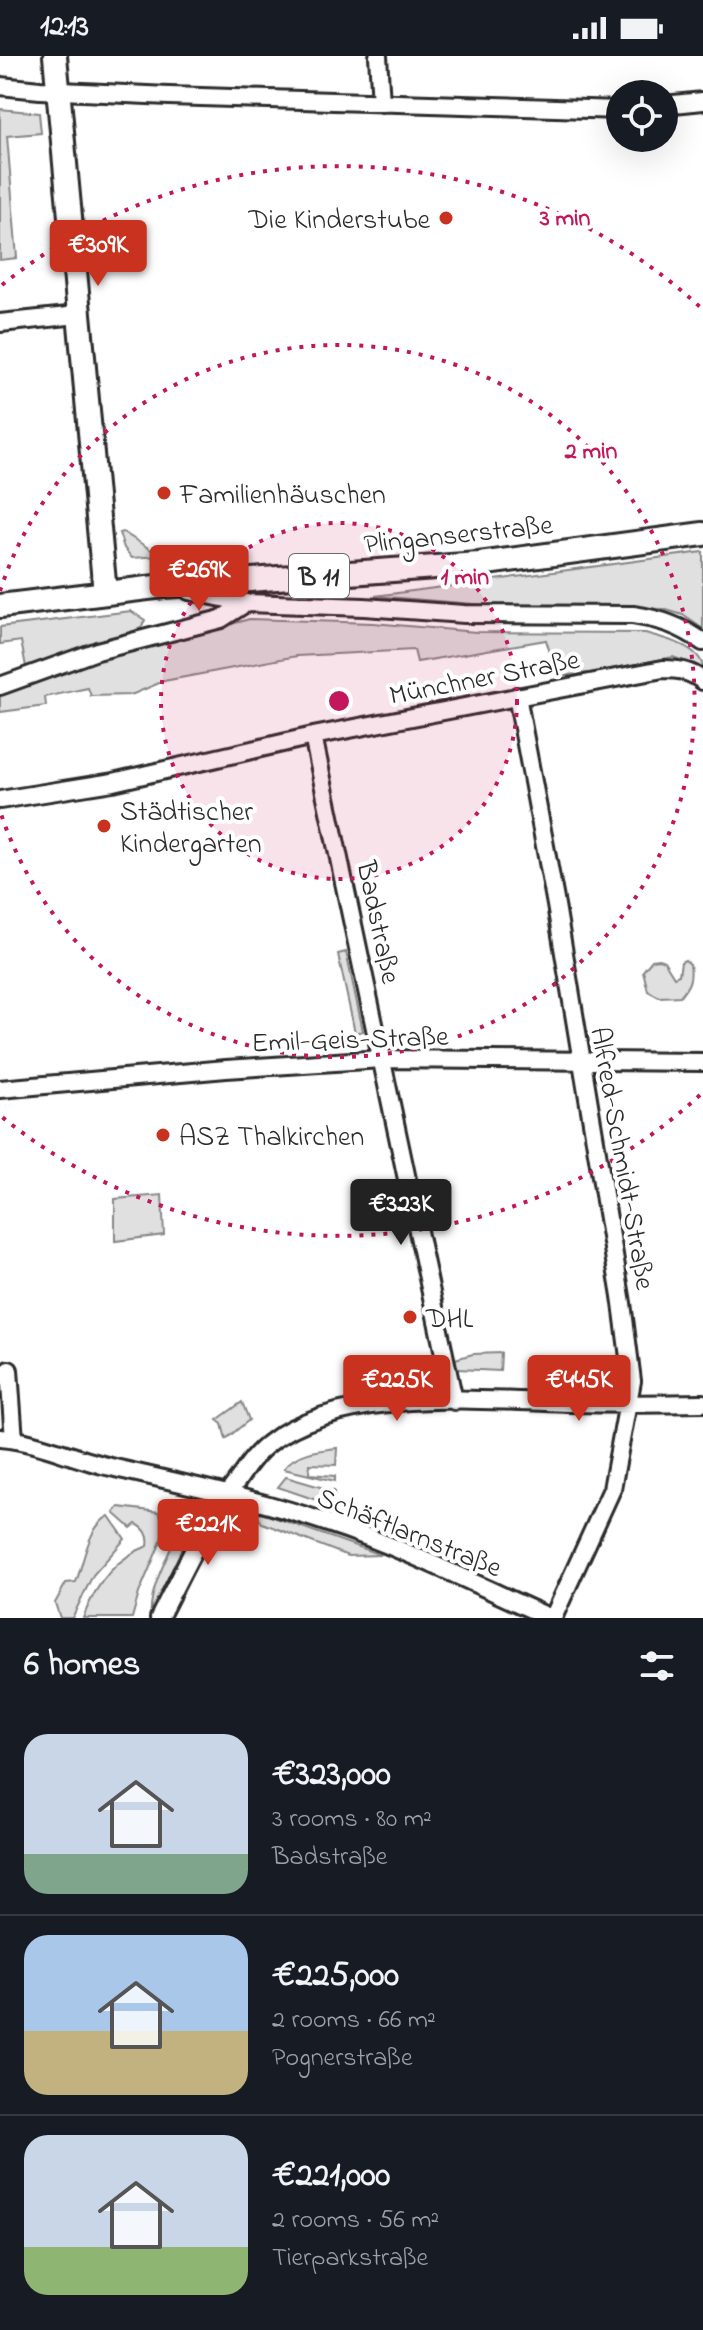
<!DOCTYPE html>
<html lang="en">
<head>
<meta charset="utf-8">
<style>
	:root { --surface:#171b24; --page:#20242c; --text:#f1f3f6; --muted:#9ea1a6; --line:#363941; --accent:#c8321e }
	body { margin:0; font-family:"Indie Flower",sans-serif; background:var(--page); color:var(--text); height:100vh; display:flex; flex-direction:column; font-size:30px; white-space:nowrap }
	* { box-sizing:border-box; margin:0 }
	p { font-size:26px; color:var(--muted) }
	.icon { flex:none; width:44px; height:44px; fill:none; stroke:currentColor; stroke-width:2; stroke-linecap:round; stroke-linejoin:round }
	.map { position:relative; height:1562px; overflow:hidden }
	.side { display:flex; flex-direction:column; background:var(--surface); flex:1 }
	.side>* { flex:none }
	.fabs { position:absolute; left:606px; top:24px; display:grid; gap:16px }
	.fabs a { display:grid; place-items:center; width:72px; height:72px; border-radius:50%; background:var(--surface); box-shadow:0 8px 32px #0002; font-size:40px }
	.price { position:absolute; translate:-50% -68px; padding:0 18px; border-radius:8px; background:var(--accent); color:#fff; font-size:26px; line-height:52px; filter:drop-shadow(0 2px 4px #0008) }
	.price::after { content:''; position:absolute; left:50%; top:48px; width:24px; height:18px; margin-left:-12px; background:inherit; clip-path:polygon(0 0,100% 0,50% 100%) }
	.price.active { background:#222; color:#fff }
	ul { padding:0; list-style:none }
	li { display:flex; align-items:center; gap:24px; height:200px; padding:0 24px }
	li+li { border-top:2px solid var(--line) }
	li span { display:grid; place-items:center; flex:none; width:224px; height:160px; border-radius:24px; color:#555 }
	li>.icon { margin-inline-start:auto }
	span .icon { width:96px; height:96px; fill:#fffc; stroke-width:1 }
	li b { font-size:34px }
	h2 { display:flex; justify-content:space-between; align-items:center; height:96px; padding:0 24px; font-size:34px }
	.status { display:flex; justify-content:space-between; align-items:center; height:56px; padding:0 40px; background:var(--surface); direction:ltr }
	.status svg { height:22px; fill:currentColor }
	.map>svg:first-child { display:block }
</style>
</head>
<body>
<div class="status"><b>12:13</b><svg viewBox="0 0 49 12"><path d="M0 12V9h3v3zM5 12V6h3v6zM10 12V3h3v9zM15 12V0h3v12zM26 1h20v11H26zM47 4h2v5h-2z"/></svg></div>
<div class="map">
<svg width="703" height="1562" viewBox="0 0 703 1562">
	<rect width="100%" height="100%" fill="#fff"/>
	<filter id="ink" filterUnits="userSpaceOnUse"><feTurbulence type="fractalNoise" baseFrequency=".0125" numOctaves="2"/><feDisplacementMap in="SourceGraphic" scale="16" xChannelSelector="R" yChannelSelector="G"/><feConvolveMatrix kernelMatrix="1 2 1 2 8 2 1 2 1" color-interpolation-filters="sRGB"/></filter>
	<g filter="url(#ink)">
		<path fill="#e0e0e0" stroke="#868686" stroke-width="2" d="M0,53l39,4 2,20 -34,3 10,122 -17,2z
			M123,476l3,2 35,22 -29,2 -8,-10 -5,-15z
			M703,496v77l-20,-14 -20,-6 -177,-4 -111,-9z
			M131,555l14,9 -4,8 -101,41 -13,3 -6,-31 -21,3v-17z
			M249,563l124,4 103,9 169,1c18,5 56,13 58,35l-30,-11 -83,16 -33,3 -11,-36 -129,22 -3,-12 -117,6 -133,25 -33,14 -40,1 -3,-8 -43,9 1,9 -46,6v-19c48,-14 93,-34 141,-48 35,-11 73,-15 108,-26z
			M346,896l17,79 -8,2 -17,-79z
			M659,903l5,2 10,16 5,-2 2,-13 4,-2 5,4c2,14 0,21 -10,32l-21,1 -11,-6 -5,-20 9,-11z
			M162,1139l2,40 -49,6v-42z
			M501,1297l-1,18 -43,-2 -2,-10 18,-5z
			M242,1346l7,18 -23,19 -4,-15 -5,-4z
			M337,1392l-1,17 -26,-1 -1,10 26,2v5l-51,-12c9,-16 36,-19 53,-21z
			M286,1421l48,14v15l-56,-19z
			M119,1451l40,5 8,15 -28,66 -7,25h-49c12,-32 31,-60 65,-72 2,-10 -3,-18 -12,-22l-5,4 -17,-15z
			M259,1456l122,43 -33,1 -86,-33 -4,-6z
			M109,1460l16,23 -32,36 -21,43h-12l-5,-15 11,-20 10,-1c8,-20 12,-56 33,-66z
			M185,1462l9,4 -43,93c-3,-27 23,-71 34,-97z"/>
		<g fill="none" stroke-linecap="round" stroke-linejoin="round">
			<g stroke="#2b2b2b" stroke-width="22">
				<path id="minor" d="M378,0l3,47
					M0,30l40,4 129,6 451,14
					M664,49l39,-4
					M0,267l78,-8
					M189,535l57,12 118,4 100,7 169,1c27,4 48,11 70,27
					M0,630l97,-35 124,-32 25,-16
					M517,640l39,209 66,398 10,78 -20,108 -59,129
					M313,680l141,665
					M0,744l113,-18 200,-46 350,-67c15,0 28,2 40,12
					M0,1033l226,-20 156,-10 321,3
					M9,1314l5,70
					M0,1382c38,3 74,21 111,29 73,17 146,32 217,56 77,25 150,63 223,95
					M159,1562c24,-47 46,-95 78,-137 9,-13 18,-27 31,-37 71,-57 214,-44 301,-41 45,1 89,1 134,0"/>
			</g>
			<g stroke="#2b2b2b" stroke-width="28">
				<path id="major" d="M55,0l50,537
					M0,550l164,-20 315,-22 224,-30"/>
			</g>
			<use href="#minor" stroke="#fff" stroke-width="16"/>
			<use href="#major" stroke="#fff" stroke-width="22"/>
		</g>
	</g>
	<circle cx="339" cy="645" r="178" fill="#c2185b" fill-opacity=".12"/>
	<g fill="none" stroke="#c2185b" stroke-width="4" stroke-dasharray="4 8">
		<circle cx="339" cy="645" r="178"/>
		<path d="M0 535A356 356 0 1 1 0 755"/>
		<path d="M700 1039A535 535 0 0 1 2 1061M2 229A535 535 0 0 1 700 251"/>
	</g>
	<g fill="#c8321e" stroke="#fff" stroke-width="3">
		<circle cx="446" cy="162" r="8"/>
		<circle cx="164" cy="437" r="8"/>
		<circle cx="104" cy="770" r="8"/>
		<circle cx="163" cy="1079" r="8"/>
		<circle cx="410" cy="1261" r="8"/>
	</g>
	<g text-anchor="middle" stroke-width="8" stroke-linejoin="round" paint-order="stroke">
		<rect fill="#fff" stroke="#6b6b6b" stroke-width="2" x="289" y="498" width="60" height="44" rx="6"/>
		<g font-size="26" font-weight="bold" fill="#2b2b2b">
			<text x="319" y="529">B 11</text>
		</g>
		<g font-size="28" fill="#2b2b2b" stroke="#fff" text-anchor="start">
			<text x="430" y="172" text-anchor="end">Die Kinderstube</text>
			<text x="180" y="447">Familienhäuschen</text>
			<text x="120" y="764">Städtischer<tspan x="120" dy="32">Kindergarten</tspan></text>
			<text x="179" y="1089">ASZ Thalkirchen</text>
			<text x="426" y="1271">DHL</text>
		</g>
		<g font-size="28" fill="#2b2b2b" stroke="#fff">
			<text transform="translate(458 477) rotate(-6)" y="10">Plinganserstraße</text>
			<text transform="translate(484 620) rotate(-11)" y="10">Münchner Straße</text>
			<text transform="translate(380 866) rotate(78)" y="10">Badstraße</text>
			<text transform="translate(350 982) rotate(-2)" y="10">Emil-Geis-Straße</text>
			<text transform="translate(624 1102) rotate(80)" y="10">Alfred-Schmidt-Straße</text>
			<text transform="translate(410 1475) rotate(22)" y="10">Schäftlarnstraße</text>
		</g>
	</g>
	<circle cx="339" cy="645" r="12" fill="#c2185b" stroke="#fff" stroke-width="4"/>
	<g font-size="24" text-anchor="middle" font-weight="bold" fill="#c2185b" stroke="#fff" stroke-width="8" stroke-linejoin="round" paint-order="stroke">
		<text x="565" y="169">3 min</text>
		<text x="591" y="402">2 min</text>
		<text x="465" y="528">1 min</text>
	</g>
</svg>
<div class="fabs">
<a><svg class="icon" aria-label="locate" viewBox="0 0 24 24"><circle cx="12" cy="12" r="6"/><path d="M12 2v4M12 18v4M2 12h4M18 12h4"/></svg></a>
</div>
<b class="price" style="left:98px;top:232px">€309K</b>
<b class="price" style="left:199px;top:557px">€269K</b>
<b class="price active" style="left:401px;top:1191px">€323K</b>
<b class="price" style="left:397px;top:1367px">€225K</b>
<b class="price" style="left:579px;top:1367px">€445K</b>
<b class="price" style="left:208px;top:1511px">€221K</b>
</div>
<section class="side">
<h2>6 homes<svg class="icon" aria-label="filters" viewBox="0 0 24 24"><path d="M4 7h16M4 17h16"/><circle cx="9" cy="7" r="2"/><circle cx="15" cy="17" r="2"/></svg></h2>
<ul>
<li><span style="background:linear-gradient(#c9d6e8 75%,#7fa58c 0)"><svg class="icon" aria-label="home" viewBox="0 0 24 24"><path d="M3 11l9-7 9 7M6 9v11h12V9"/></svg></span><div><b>€323,000</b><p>3 rooms · 80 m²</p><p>Badstraße</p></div></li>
<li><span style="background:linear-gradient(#a9c7e8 60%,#c2b280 0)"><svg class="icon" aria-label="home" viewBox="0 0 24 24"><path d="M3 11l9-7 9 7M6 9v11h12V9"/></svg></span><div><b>€225,000</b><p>2 rooms · 66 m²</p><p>Pognerstraße</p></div></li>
<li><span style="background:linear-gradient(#c9d6e8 70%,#8fb573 0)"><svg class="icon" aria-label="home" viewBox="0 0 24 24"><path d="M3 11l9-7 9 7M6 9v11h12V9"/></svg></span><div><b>€221,000</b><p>2 rooms · 56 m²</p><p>Tierparkstraße</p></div></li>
</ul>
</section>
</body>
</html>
